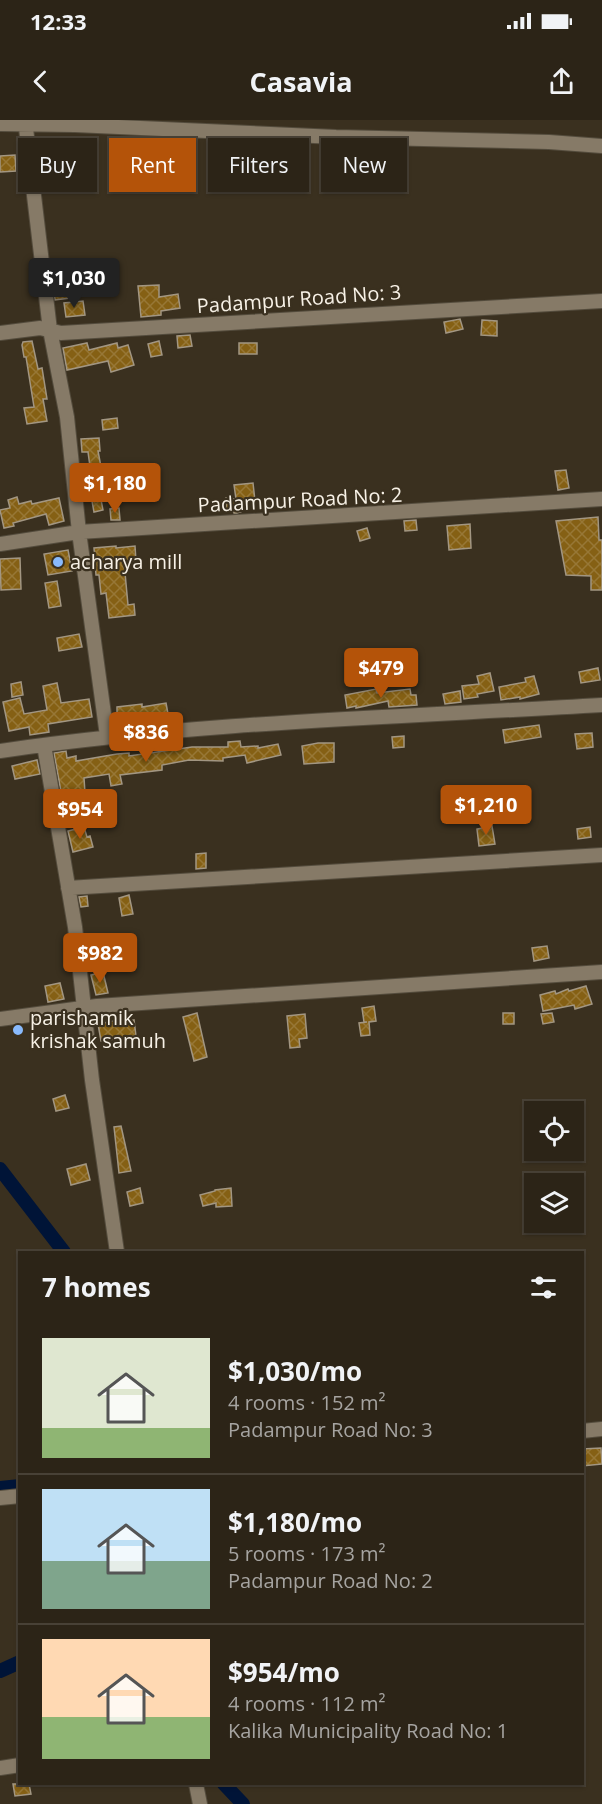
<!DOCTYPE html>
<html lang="en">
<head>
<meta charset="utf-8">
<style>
	:root { --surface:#2c2417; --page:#342c20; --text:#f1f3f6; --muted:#a6a4a1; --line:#484136; --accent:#b45309 }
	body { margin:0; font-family:"Open Sans",sans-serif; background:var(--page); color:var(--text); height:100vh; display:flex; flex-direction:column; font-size:22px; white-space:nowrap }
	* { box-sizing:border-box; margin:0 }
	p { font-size:20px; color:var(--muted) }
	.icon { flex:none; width:33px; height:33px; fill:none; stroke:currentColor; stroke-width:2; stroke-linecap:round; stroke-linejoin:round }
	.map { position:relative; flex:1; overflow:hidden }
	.sheet { position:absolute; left:18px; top:1131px; width:566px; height:534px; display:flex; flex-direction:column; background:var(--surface); border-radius:0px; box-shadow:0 2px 4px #0004,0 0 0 2px var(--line) }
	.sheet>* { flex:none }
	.hud { position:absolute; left:18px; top:18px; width:567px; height:54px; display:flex; gap:12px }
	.controls { position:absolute; left:524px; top:981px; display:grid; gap:12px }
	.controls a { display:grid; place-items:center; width:60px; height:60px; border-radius:0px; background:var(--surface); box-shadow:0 2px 4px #0004,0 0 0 2px var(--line); font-size:30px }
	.price { position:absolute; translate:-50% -51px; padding:0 14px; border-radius:6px; background:var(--accent); color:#fff; font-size:20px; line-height:39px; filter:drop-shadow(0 2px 3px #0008) }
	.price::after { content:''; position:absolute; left:50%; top:36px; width:18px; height:14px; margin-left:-9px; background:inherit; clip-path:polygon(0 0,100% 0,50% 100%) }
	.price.selected { background:#222; color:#fff }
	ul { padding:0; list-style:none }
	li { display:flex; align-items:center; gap:18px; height:150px; padding:0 24px }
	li+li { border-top:2px solid var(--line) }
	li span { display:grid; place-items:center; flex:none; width:168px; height:120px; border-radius:0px; color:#555 }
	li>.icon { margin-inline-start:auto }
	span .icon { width:72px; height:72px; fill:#fffc; stroke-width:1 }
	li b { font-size:26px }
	h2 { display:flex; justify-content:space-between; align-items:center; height:72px; padding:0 24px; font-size:26px }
	.pill { padding:0 21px; border-radius:0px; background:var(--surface); box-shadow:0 2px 4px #0004,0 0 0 2px var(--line); font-size:21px; line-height:54px }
	.pill.selected { background:var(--accent); color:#fff }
	.status { display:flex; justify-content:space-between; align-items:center; height:42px; padding:0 30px; background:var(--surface); direction:ltr }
	.status svg { height:16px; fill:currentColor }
	header { display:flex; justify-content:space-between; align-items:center; height:78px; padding:0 24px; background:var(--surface); font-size:27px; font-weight:700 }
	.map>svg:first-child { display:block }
</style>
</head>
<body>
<div class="status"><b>12:33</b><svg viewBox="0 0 49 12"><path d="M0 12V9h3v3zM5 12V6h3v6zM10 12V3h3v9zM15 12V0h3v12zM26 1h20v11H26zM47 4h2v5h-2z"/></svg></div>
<header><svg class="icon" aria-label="back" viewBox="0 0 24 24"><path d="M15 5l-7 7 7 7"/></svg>Casavia<svg class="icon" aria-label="share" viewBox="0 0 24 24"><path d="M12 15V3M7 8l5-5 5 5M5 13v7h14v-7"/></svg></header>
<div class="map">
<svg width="602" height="1684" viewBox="0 0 602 1684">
	<defs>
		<pattern id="building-cross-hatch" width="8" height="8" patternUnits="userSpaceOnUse" patternTransform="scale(1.5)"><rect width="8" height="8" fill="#856014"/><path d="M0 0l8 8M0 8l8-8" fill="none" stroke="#977736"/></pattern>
	</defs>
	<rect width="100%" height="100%" fill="#3a301f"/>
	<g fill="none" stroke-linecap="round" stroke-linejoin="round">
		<path stroke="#001437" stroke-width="14" d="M0,1049l64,83
			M0,1368l20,-2
			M0,1551l20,-9
			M224,1664l19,20"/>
	</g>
	<path fill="url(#building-cross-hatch)" stroke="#a29682" stroke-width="1.5" d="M277,29l2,12 -12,1 -1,-12z
		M15,35l1,16 -16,1v-16z
		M306,42l1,20 -21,-1v-18z
		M159,165v12l19,-3 2,14 -19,3v4l-20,2 -3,-31z
		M69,167l1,11 -15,2 -1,-11z
		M83,181l2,14 -19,2 -2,-14z
		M460,199l3,10 -17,4 -2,-11z
		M482,200l15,1v15l-16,-1z
		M190,215l2,11 -14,2 -1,-12z
		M32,221l6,28 4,-1 5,31h-4l4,22 -20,3 -3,-16 10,-1 -8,-50h-2l-2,-12 1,-3z
		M159,221l3,14 -11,2 -3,-13z
		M87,223l2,7 28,-7 1,5 10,-3 6,20 -23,7 -3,-11 -41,9 -4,-22z
		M239,223h18v11h-18z
		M117,298l1,10 -15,2 -1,-10z
		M99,318l1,13h-2l6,32 -6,1 5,26 -9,2 -7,-38h4l-3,-22h-6l-1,-13z
		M566,350l3,18 -11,2 -3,-19z
		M253,363l2,18 -15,1 3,9 -6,2h-3l-2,-3h-6v-12l10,1 -2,-14z
		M17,377l2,7 12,-3 1,3 27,-6 5,23 -15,4 -3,-11 -33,9 1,3 -10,2 -4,-18 10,-2 -2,-8z
		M119,388l1,12h-9l-1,-11z
		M598,397l1,23h3v50h-11v-14l-25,-1 -10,-54z
		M416,400l1,10 -12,1 -1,-10z
		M470,404l1,24 -22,2 -2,-24z
		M367,408l3,10 -10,3 -3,-10z
		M116,426v2l19,-2 1,15 -12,1 4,43 6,-1 1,11 -26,3 -3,-25 -5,1 -2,-19h-3l-2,-27z
		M68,430l4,21 -24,4 -4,-21z
		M20,438l1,31 -20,1 -1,-31z
		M57,461l4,25 -12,2 -4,-25z
		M79,514l3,13 -23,4 -2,-13z
		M598,548l2,12 -19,3 -2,-11z
		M490,553l4,18 -17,3 1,3 -14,2 -2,-13 17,-2 -2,-8z
		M534,556l5,18 -19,5v-2l-19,3 -2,-13 27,-5 -1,-4z
		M21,562l2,13 -11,2 -1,-13z
		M57,563l4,20 28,-4 3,18 -44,7 1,8 -19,3 -1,-8 -20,4 -6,-29 17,-4 4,16 23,-4 -4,-24z
		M376,569l1,4 33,-4 1,6h5l1,10 -28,2 -1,-6 -32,7v-2l-9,2 -2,-13z
		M460,571l1,11 -16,2 -2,-10z
		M166,583l2,11 -13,2v-1l-22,1v3h-16v-12l25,-3v3z
		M539,605l2,12 -36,6 -2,-13z
		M592,613l1,14 -16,2 -2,-15z
		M404,616v11l-11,1 -1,-11z
		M240,621l1,6 17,-1v2l20,-4 3,11 -34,8 -2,-8 -22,3v3l-34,-1 -27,5v5l-42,5 2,9 -11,2 -2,-12 -25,4 1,15 -23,4 -8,-44 12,-2 1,7 9,-2v5l41,-7 12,-1v3l63,-9h36v-5z
		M318,623h16v19l-30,2 -2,-18z
		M37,640l3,14 -25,5 -3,-13z
		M492,706l3,18 -16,2 -2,-17z
		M84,707l3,10 3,-1 3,11 -20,5 -5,-21z
		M590,707l1,10 -13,2 -1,-10z
		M206,733v15l-10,1v-15z
		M129,775l4,19 -11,2 -3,-18z
		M87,776l1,10 -7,1 -2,-10z
		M547,826l2,12 -15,3 -2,-13z
		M103,852l5,21 -12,2 -5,-20z
		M60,863l4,16 -16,3 -3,-16z
		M586,866l6,18 -17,5 -1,-4 -31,6 -3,-16 15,-4 1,3 12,-5 1,2z
		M374,886l2,15 -7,1 1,13 -9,1 -2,-13 8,-1h-3l-2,-14z
		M197,893l10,44 -13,4 -11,-44z
		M503,893h11v11h-11z
		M552,893l2,9 -11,2 -2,-10z
		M305,894l2,24 -8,1 1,8 -10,1 -3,-32z
		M118,900l1,3 15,-3 2,16 -35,5 -3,-17z
		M65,975l4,13 -13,3 -3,-12z
		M121,1006l10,45 -12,2 -5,-46z
		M86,1044l4,16 -19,5 -4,-16z
		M140,1068l3,15 -13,3 -3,-14z
		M231,1068l1,18 -16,1v-4l-13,3 -3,-11 15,-4v-1z
		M601,1328l1,16 -20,2v-17z
		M13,1664h16l2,10 -16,2z"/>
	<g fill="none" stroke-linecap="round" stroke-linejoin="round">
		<g stroke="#544c3d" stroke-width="16">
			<path id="minor" d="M25,0l25,210 17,87 12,115 28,204
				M0,4l75,1 261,12 213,5 53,4
				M0,213l40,-5 21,5 541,-32
				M0,424l79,-12 523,-33
				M44,625l31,182 17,153 25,172
				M0,631c199,-29 401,-34 602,-46
				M68,768l534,-33
				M0,899l97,-13 505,-34
				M582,1311l20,-2
				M0,1378l20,-2
				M0,1648l20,-3
				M196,1664l4,20"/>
		</g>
		<use href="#minor" stroke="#867a67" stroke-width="14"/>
	</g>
	<g fill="#89bafc" stroke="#3a301f" stroke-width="2">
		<circle cx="58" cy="442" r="6"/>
		<circle cx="18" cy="910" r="6"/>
	</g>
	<g text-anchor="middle" stroke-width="4.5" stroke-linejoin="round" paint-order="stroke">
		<g font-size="20" fill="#f7f1e6" stroke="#3a301f">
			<text transform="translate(299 179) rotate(-4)" y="7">Padampur Road No: 3</text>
			<text transform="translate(300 380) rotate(-3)" y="7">Padampur Road No: 2</text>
		</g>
		<g font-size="20" fill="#f7f1e6" stroke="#3a301f" text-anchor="start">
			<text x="70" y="449">acharya mill</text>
			<text x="30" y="905">parishamik<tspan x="30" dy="23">krishak samuh</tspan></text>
		</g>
	</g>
</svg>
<div class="controls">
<a><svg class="icon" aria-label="locate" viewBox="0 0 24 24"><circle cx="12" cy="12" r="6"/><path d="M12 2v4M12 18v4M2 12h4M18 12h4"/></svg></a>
<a><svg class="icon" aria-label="layers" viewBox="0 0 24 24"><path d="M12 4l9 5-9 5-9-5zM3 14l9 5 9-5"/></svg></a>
</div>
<b class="price selected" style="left:74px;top:189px">$1,030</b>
<b class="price" style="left:115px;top:394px">$1,180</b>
<b class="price" style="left:381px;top:579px">$479</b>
<b class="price" style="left:146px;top:643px">$836</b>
<b class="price" style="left:486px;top:716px">$1,210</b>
<b class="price" style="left:80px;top:720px">$954</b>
<b class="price" style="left:100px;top:864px">$982</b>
<div class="hud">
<a class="pill">Buy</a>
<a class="pill selected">Rent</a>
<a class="pill">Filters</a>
<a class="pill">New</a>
</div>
<section class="sheet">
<h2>7 homes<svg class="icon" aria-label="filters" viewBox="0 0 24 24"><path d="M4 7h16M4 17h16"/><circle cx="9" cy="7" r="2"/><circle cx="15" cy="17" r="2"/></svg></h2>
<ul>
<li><span style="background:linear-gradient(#dfe7d0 75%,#8fb573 0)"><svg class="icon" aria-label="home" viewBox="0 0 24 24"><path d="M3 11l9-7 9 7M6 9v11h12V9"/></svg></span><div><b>$1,030/mo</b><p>4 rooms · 152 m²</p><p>Padampur Road No: 3</p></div></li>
<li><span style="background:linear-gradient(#bfe0f5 60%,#7fa58c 0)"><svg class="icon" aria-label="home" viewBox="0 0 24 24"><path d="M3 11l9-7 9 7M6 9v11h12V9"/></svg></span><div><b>$1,180/mo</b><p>5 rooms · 173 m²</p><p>Padampur Road No: 2</p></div></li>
<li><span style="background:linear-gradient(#ffd9b3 65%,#8fb573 0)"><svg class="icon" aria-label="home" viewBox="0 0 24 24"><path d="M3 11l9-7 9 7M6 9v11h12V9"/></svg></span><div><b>$954/mo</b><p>4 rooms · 112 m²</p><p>Kalika Municipality Road No: 1</p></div></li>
</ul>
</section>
</div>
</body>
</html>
